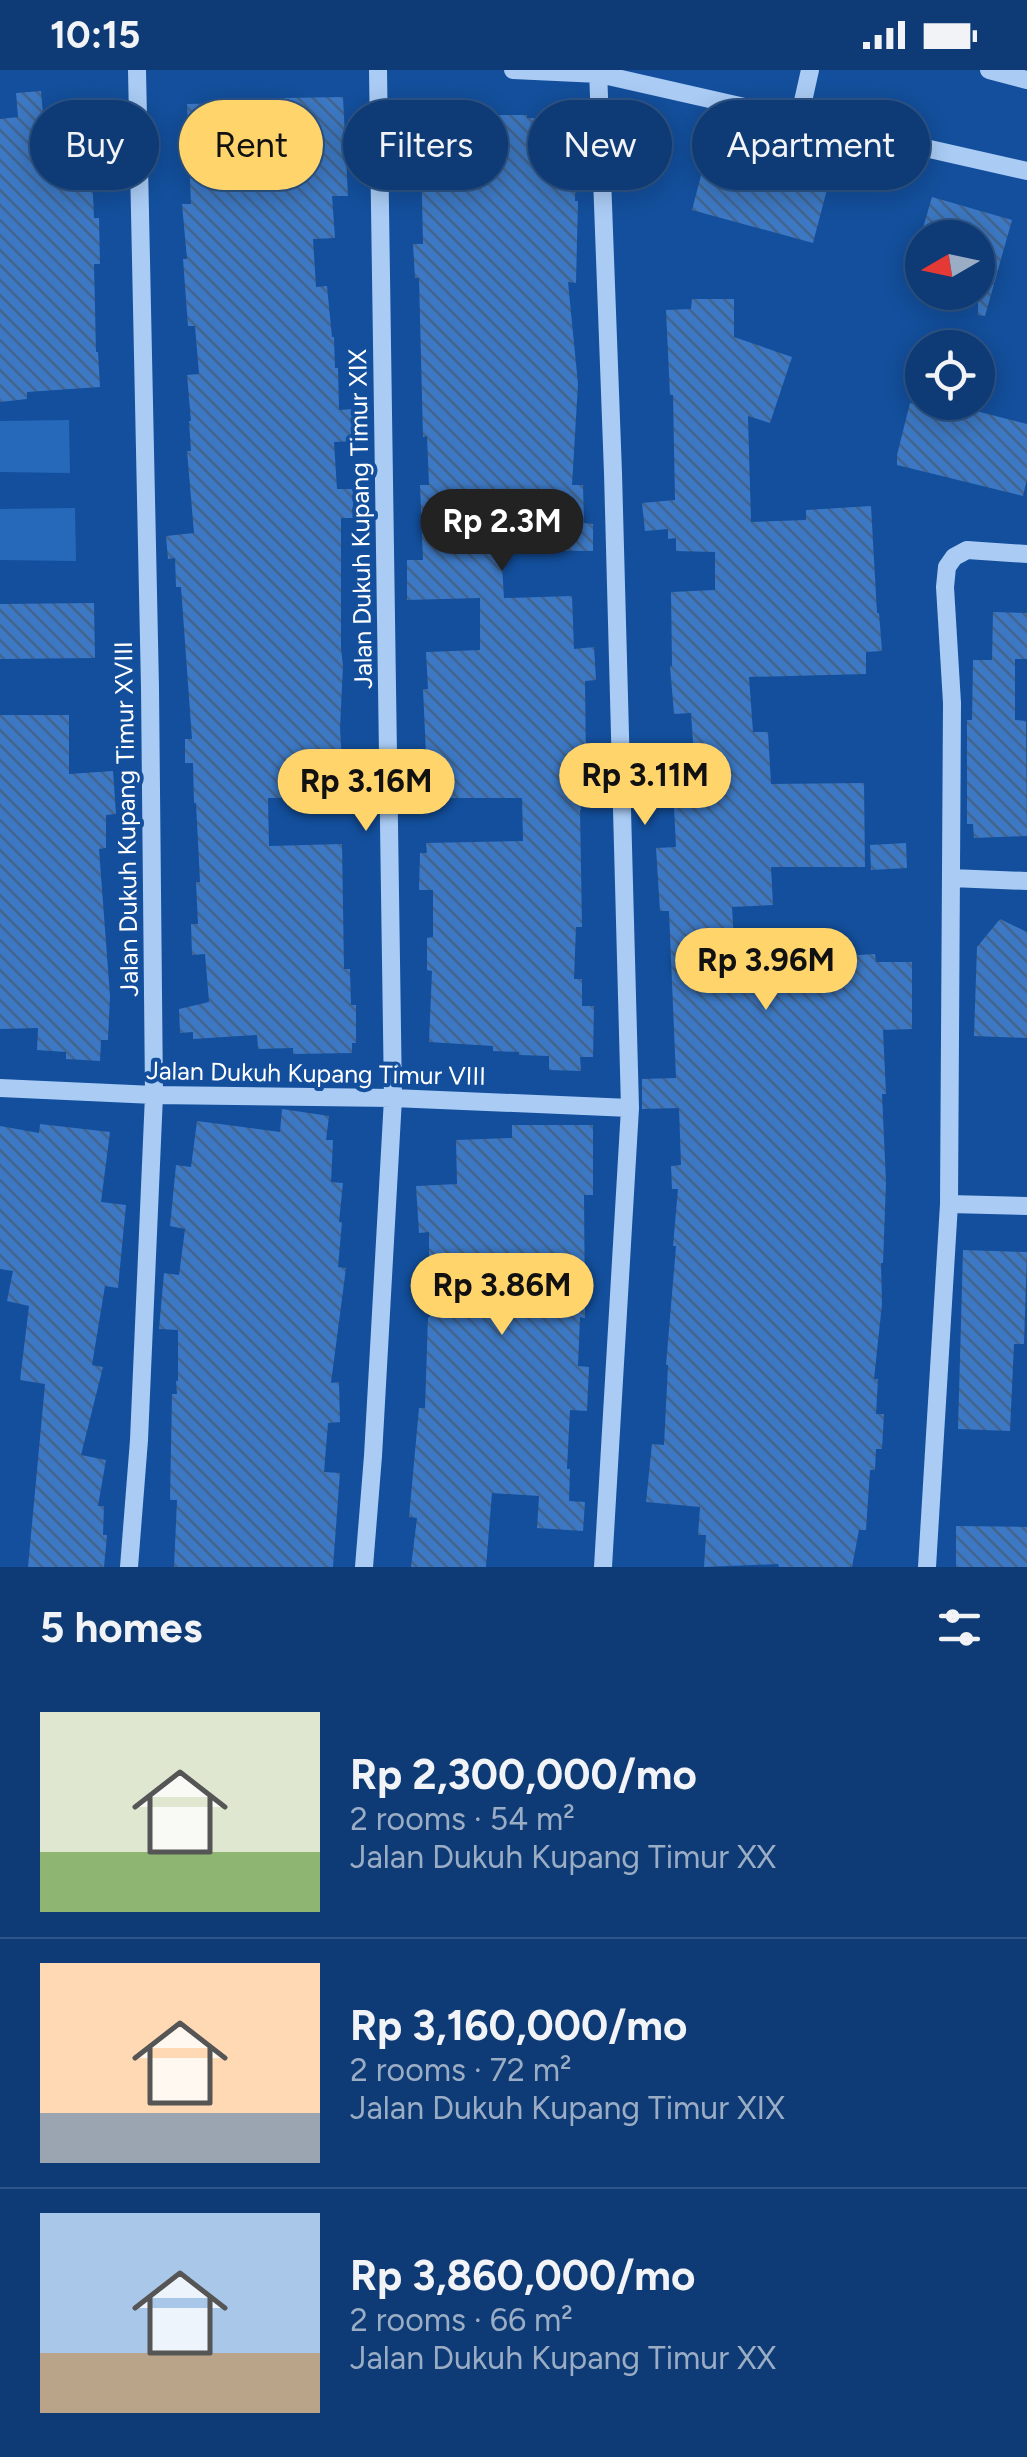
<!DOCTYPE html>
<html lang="en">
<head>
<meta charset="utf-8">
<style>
	:root { --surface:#0e3b75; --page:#1c467d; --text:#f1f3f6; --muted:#9badc5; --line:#2e5587; --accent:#ffd46b }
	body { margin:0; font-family:Figtree,sans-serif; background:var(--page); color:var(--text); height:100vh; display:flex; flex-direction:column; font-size:38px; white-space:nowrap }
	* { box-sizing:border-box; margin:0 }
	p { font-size:32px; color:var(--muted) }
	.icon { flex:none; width:55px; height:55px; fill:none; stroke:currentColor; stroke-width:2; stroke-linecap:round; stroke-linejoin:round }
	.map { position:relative; height:1497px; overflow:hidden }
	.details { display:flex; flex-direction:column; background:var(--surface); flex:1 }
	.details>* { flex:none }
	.guide { position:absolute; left:30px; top:30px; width:968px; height:90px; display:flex; gap:20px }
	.needle { width:65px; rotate:261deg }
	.buttons { position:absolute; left:905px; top:150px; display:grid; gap:20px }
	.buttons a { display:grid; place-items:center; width:90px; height:90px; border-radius:50%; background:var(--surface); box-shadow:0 5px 25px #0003,0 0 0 2px var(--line); font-size:50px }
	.price { position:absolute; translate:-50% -85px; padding:0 22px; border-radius:35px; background:var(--accent); color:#111; font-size:32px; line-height:65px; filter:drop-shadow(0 2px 5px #0008) }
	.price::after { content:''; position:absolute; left:50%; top:60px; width:30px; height:22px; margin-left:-15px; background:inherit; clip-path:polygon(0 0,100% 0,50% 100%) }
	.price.on { background:#222; color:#fff }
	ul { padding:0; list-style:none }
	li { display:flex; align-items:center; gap:30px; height:250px; padding:0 40px }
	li+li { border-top:2px solid var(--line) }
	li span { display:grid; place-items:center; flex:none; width:280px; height:200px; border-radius:0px; color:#555 }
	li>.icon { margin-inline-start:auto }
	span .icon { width:120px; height:120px; fill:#fffc; stroke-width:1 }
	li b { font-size:42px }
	h2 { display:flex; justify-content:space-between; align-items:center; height:120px; padding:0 40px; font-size:42px }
	.chip { padding:0 35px; border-radius:45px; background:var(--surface); box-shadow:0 5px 25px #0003,0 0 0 2px var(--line); font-size:35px; line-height:90px }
	.chip.on { background:var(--accent); color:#111 }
	.status { display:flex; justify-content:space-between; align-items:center; height:70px; padding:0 50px; background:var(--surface); direction:ltr }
	.status svg { height:28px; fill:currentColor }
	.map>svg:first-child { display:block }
</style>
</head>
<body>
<div class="status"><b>10:15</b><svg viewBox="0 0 49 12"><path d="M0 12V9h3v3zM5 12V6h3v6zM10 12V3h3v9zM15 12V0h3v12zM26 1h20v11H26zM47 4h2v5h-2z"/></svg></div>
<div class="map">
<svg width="1027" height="1497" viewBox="0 0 1027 1497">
	<defs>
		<pattern id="building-back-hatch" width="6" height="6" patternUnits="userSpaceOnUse" patternTransform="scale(2.5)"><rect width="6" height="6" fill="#3c78c3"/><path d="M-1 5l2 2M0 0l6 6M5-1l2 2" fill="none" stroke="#43648d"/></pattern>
	</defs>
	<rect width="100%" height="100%" fill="#134f9c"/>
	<path fill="#2669ba" d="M69,350l1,53 -70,-1v-51z
		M75,438l1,53 -76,-1v-51z"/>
	<path fill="url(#building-back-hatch)" d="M41,21l4,47 8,-1 2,15 36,-2 3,68h5l1,46h-6l2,88h2l2,35 -73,5v7l-27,3v-283l18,-2 -2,-24z
		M343,27l5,99h-16l3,42 -22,1 3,48 11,-1 5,51h2l1,31h3l1,42 14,-1 1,32 -20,1 3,47h16v29h-12v130l2,18 -3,62 2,33h14v37h-88l1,48 73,-2 2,125h6l1,36h5v38h-4v10l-59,1v-6l-35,1 -1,-14 -64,4v-7l-13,1 -1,-24 30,-7 -4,-48 -13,1 -1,-31h7l-2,-42h4l-4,-79h-2l-1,-40h-8v-24h7l-11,-152h-5l-1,-29 -7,1 -2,-23 28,-3 -7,-82h4l-2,-30h2l-4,-46 12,-1 -4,-48h-7l-5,-67h4l-5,-55h9l-4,-100 44,-1 -1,-4z
		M444,32v15l53,-4v2h30v3l44,1 -1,40 6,1 -1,41h3l-2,82 -8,-1 10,102 -6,101h11l1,38 9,1v27l-92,-1 3,48 68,-2 2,53 20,-2 2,33 -11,1 1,83h-5v46h-1l2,117h-6l-2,52h8v27h12l-1,51h-13l1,14 -32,-1v-14l-30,-1v-3l-26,-1v-5l-64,-4 3,-71 -5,-1v-32l6,-1v-47h-14l1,-37h7l-1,-10 97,-2 -1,-43h-94l-5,-109h5l-2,-37 54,-2v-52l-73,2v-40h16l-3,-75h9l-2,-49 -4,1 -4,-159h-4l-2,-34h10l-2,-90 -17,2 -2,-52z
		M716,48l121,33 -24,92 -121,-33z
		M932,127l80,23 -27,96 -7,-1v-77h-58z
		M692,229h42v38l58,20 -22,66 -22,-7 3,106 55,-2v-10l65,-4 6,107h2l3,38 -16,1v22l-117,3 4,55h15l3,52 93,-1 1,84h-94l2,38 -41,2 4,67 61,-3 -1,-10 30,-4 49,-3 1,8h36v67l-29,1 3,64h-4l4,88 -3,81h-2l1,41 -8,75h4l-2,35h8l-2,35h-6l-1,21h-5l-4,60h-7l-7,37h-73l-1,-3 -74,3 2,-32h-8l2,-28 -54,-5 6,-58 12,1 4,-80h-2l10,-119h-3l5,-57h-6l-1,-23 10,-1 -2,-57 -37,1v-30l34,-1 -7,-167h-9l-4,-63 20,-1 -3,-59 23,-1 -5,-74 -17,1 -4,-48h2l-1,-74 44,-2v-38l-39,-1v-13l-8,1v-10l-23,2 -3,-28 33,-3 -2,-105h-3l-4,-85 25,-1z
		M941,332l86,22v55l-4,17 -126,-31v-10l13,-52 29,7z
		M94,533l1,55 -95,1v-55z
		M993,542l34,1v46h-12v61l11,1 1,115 -53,2 -1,-14h-6v-104h5l1,-60h19z
		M0,645h69v59l44,-3 3,43 -10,1v33l-7,1 11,147 -2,44h-7l-1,21 -34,-2v-7l-29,-2 1,-22 -38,1z
		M906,773l1,25 -36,2 -1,-25z
		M1000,849l27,13v106l-53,-2 3,-89z
		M282,1039l47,7 -3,24h7l-2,42 12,1 -4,39h3l-4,45 8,1 -15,115 8,-1 1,40 -12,1 -4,49 16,1 -7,94h-159l3,-67h-7l2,-106h5l-1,-13h2v-51l-19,-1 5,-56 15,2 6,-46 -15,-3 6,-61 15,2 6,-46 83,11z
		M40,1054l70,8 -9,70 25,3 -8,83 -13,-2 -13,79 11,2 -22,88 25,5 -8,46h6l-1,29h4l-3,32h-76l17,-183 -25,-4 9,-74 -22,-5 6,-30 -13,-2v-143l39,7z
		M512,1055h81v70h-9l1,123 -5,-1 -2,49 11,1 -2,44 -17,-1 -3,59h3l-1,32 16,1 -2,29 -46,-3 2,-32 -47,-3 -6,74h-75l6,-49 -8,-1 10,-109h6l3,-91h2l2,-61h-3v-24l-10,1 -3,-47 41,-2 -1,-44 56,-2z
		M963,1180l64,2 -3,92h-10l-4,87 -52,-2z
		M956,1456l71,1v40h-71z"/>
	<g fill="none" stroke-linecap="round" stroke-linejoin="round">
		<path stroke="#a9cbf4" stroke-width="18" d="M513,0l86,4 428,97
			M598,0l15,403 17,635 -27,459
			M989,0l38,10
			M799,49l11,-49
			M951,808l76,3
			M0,1018l154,7 239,3 237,10
			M949,1134l78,2
			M129,1497l10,-127 15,-345 -4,-407 -13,-618
			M364,1497l9,-111 20,-358 -15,-1028
			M927,1497l22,-363 3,-501 -7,-116 2,-20 7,-10 13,-7 60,4"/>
	</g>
	<g text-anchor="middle" stroke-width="8" stroke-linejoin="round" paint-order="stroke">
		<g font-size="25" fill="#fff" stroke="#134f9c">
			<text transform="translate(360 449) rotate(-91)" y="9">Jalan Dukuh Kupang Timur XIX</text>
			<text transform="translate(126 749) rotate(-91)" y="9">Jalan Dukuh Kupang Timur XVIII</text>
			<text transform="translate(316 1003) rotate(1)" y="9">Jalan Dukuh Kupang Timur VIII</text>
		</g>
	</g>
</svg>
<div class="buttons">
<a><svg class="needle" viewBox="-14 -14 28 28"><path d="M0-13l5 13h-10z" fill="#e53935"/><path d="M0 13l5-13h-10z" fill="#9badc5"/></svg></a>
<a><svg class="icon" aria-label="locate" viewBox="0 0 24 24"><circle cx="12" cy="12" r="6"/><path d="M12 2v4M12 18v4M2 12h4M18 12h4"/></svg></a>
</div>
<b class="price on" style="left:502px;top:504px">Rp 2.3M</b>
<b class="price" style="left:645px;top:758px">Rp 3.11M</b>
<b class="price" style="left:366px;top:764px">Rp 3.16M</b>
<b class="price" style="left:766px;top:943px">Rp 3.96M</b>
<b class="price" style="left:502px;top:1268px">Rp 3.86M</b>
<div class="guide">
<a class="chip">Buy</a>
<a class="chip on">Rent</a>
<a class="chip">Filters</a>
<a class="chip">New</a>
<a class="chip">Apartment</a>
</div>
</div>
<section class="details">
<h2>5 homes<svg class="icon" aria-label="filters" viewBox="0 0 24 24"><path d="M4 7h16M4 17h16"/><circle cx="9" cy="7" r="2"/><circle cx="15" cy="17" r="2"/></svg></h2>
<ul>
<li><span style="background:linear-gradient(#dfe7d0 70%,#8fb573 0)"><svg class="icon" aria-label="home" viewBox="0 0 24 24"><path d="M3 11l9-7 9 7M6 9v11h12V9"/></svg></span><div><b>Rp 2,300,000/mo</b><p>2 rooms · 54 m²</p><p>Jalan Dukuh Kupang Timur XX</p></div></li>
<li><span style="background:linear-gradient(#ffd9b3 75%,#9aa5b1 0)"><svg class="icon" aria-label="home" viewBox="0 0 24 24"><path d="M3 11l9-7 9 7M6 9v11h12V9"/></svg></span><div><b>Rp 3,160,000/mo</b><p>2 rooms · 72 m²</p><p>Jalan Dukuh Kupang Timur XIX</p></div></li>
<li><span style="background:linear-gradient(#a9c7e8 70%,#b9a48a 0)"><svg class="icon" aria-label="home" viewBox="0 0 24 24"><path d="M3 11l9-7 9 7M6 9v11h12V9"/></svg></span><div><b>Rp 3,860,000/mo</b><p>2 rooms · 66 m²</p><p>Jalan Dukuh Kupang Timur XX</p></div></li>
</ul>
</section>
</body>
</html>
